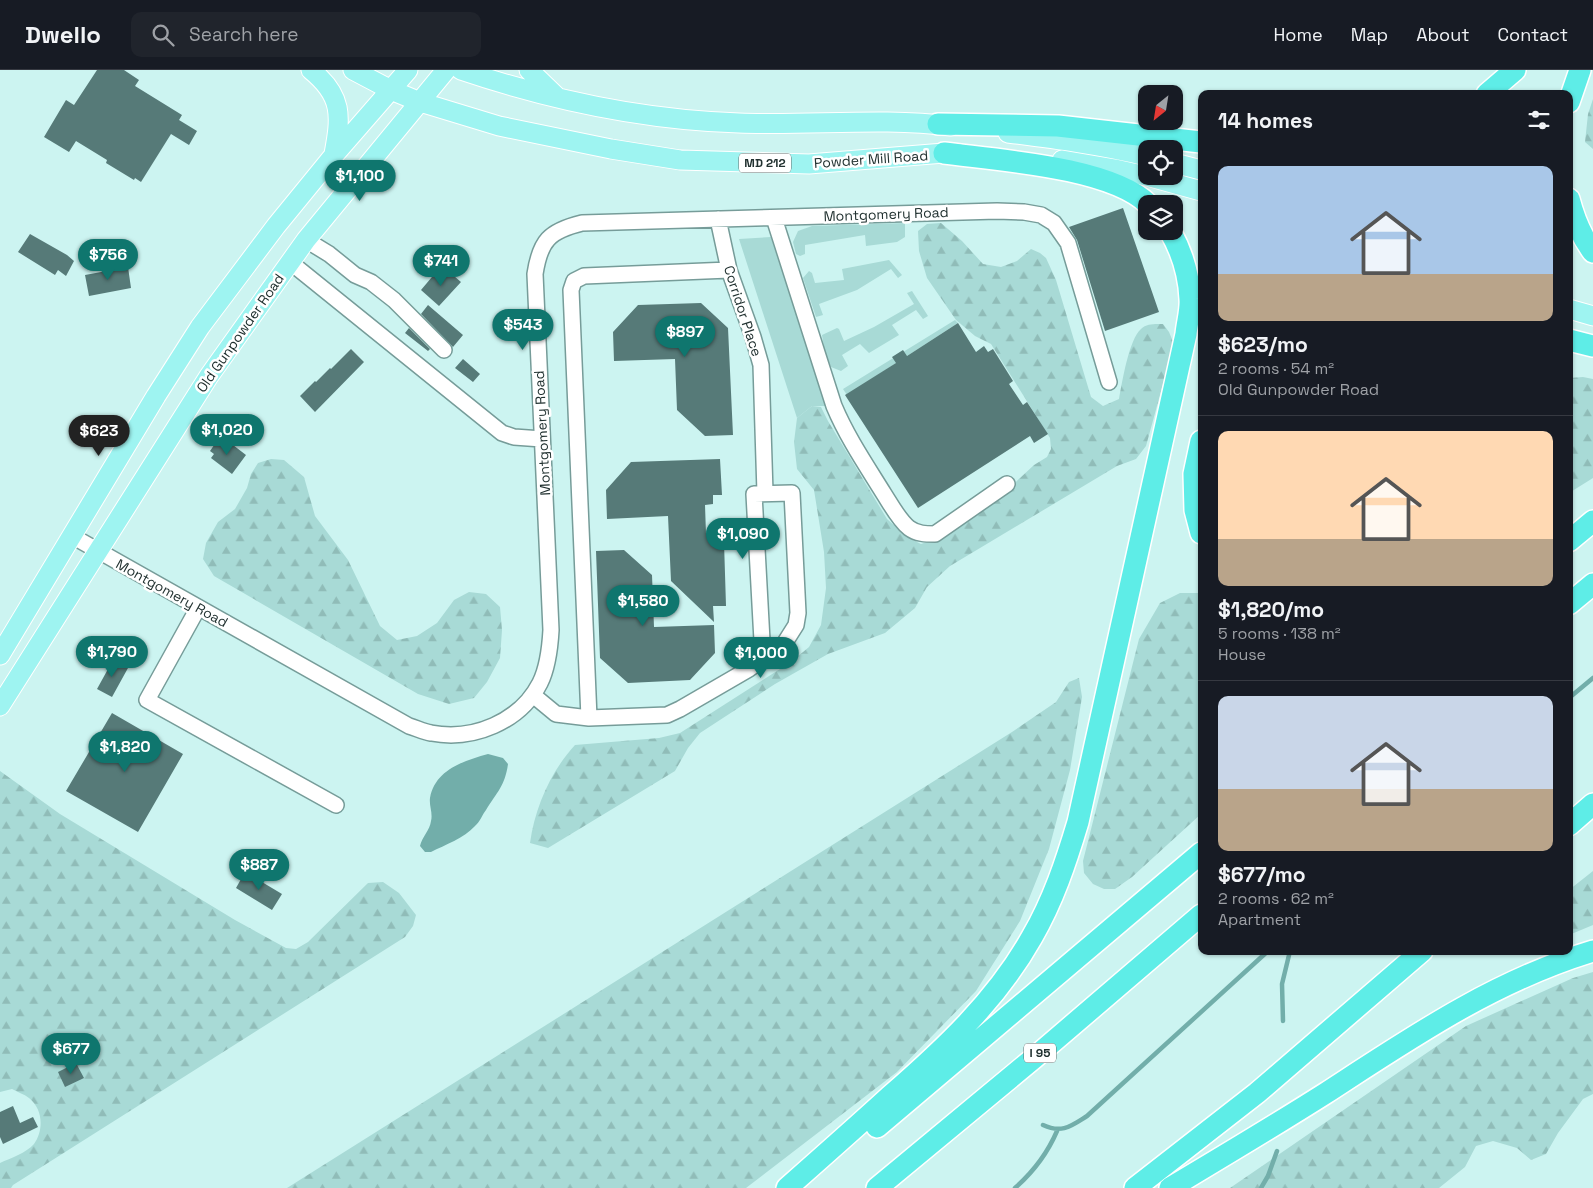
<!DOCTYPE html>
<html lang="en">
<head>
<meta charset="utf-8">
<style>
	:root { --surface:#171b24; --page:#20242c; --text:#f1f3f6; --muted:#9ea1a6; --line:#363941; --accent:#0f766e }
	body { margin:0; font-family:"Space Grotesk",sans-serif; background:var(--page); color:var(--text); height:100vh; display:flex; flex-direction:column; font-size:19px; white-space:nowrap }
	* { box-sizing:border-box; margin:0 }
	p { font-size:16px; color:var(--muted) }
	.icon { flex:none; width:28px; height:28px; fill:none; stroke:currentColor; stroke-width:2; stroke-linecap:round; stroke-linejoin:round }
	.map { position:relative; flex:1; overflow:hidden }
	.panel { position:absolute; left:1198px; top:20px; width:375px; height:865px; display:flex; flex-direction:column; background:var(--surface); border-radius:10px; box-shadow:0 1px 4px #0004 }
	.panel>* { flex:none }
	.needle { width:32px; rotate:210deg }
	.controls { position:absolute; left:1138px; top:15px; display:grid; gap:10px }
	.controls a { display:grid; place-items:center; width:45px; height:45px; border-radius:10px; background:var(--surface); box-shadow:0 1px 4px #0004; font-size:25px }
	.price { position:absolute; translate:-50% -42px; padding:0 11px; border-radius:18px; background:var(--accent); color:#fff; font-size:16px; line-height:32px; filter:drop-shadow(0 1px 2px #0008) }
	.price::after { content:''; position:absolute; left:50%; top:30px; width:15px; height:11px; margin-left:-8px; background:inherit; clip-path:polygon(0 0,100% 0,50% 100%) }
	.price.active { background:#222; color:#fff }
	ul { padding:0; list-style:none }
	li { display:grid; align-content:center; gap:10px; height:265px; padding:0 20px }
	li+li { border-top:1px solid var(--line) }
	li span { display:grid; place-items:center; height:155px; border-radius:10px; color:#555 }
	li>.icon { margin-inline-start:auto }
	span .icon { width:90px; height:90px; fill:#fffc; stroke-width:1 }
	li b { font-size:21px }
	h2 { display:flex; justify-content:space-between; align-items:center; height:60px; padding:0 20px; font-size:21px }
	header { display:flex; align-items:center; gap:30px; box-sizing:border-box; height:70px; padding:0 25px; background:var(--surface); border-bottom:1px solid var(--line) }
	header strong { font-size:24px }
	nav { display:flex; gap:28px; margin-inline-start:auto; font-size:18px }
	.search { width:350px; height:45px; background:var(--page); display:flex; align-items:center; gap:12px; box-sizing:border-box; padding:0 18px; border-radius:10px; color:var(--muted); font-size:19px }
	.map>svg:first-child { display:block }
</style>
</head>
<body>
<header>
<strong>Dwello</strong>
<div class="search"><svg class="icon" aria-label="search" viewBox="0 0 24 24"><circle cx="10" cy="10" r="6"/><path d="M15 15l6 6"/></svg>Search here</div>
<nav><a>Home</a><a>Map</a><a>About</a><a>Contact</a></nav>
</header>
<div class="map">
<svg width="1593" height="1118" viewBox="0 0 1593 1118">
	<defs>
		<pattern id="forest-firs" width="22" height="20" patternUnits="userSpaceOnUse" patternTransform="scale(1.25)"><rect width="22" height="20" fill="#a8dad6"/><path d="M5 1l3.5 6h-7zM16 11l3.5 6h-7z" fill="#90bcb8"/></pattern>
	</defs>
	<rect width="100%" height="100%" fill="#ccf4f1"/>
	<path fill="#a8dad6" d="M905,153v14l-8,5 -31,4 -1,-11 -60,10v9l-5,2 -4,-2 -3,-12 5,-11 14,-5z
		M771,167l55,169h-14l-15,12 -58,-179z
		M889,190l13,15 -4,3 -7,-9 -34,21 -38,14 4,11 -7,2 -13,-39 6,-7 3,2 3,10 29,-3 -2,-11z
		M912,221l16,25 -5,3 -7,-9 -24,15 7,10 -30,18 -9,-9 -18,11 6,11 -7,5 -10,-4 -6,-13 -3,-19 15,-7 2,1 5,12 30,-14 40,-23 -7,-11z
		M955,250l3,3 -111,72 -4,-6z"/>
	<path fill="url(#forest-firs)" d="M1593,29v50l-8,-7 3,-28z
		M941,153l21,18 21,23 18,3 16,-6 14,-12 9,4 6,5 10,22 35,117 12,9 16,-7c3,-16 10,-60 22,-70 6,-6 15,-5 22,-5l6,8 5,12 -28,102 -10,13 -19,7 -167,100 -23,21 -12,21 -30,25 -57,21 -53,30 -75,49 -12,15 -13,23 -127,77 -18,-5c5,-36 21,-72 45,-98l84,-7 21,-5 111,-71 18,-15 12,-22 5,-37 -2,-36 -10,-62 -17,-21 -3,-27 3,-24 15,-12 9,1 7,14 59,98 20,18 14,7 17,-6 66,-45 30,-28 13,-8 4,-8 -1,-11 -59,-94 -16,-8 -19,-16 -29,-42 -8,-27 -1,-20 9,-7z
		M1583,307l10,2v99l-24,15v-115z
		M271,389l13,1 20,17 11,39 33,44 32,66 17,14 20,-4 20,-13 17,-23 15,-8 17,2 14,13 2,23 -2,28 -13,24 -13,16 -25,6 -31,-10 -204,-118 -11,-17 3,-16 12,-21 17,-13 12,-21 4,-14 7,-11z
		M1180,523h19l2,2v219l-69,63 -17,12h-11l-11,-5 -9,-11 -1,-12 56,-222 21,-36z
		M1079,608l3,19 -12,73 -21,79 -29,72 -44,70 -79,81 -151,116h-459l725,-456 44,-30 13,-20z
		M0,701l60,43 175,106 51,28 10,1 12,-7 60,-59 15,-1 16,11 17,22 -3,11 -8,11 -392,248 -2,3h-11v-25c11,-5 26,-10 34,-19 10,-14 9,-35 -5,-46 -5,-4 -12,-6 -17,-9l-12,3z
		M1593,801v54l-24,10v-45z
		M1593,902v122l-10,5 -25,34 -12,21 -15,6 -14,-12 -24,-7 -17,5 -11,21 -26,21h-209l236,-162 107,-48z"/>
	<path fill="#72aeaa" d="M488,684l15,4 5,6c-3,22 -11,28 -22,46 -4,5 -6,12 -11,16 -11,12 -30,19 -44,26h-6l-5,-6c2,-9 10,-16 11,-25 2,-8 -2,-15 -1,-23 5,-28 33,-37 58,-44z"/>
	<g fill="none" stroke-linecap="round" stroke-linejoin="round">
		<path stroke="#72aeaa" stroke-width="4.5" d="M1569,628l24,-20
			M1283,951l-1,-37 8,-33
			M1043,1055c19,9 28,1 44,-9l181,-165
			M1015,1118c17,-15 33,-36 42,-57
			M1261,1118l7,-12 9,-25"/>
	</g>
	<path fill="#567a78" d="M97,0h27l15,10 -4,6 47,29 -3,5 18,11 -8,14 -18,-11 -30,48 -6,-4 -1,2 -28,-17 1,-3 -31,-19 -7,11 -25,-15 22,-37 8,5z
		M1123,138l36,104 -54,19 -28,-91 -8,-13z
		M30,164l37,21 7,6 -8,15 -8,-6 -3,5 -37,-23z
		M128,197l3,21 -42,8 -4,-21z
		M447,200l14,12 -22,24 -18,-16 16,-19 5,5z
		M701,233l27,25 5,107 -28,1 -28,-26 -2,-51 -61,2 -1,-29 25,-27z
		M428,235l35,30 -10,12 -32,-33z
		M958,253l18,29 8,-6 4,6 5,-3 20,32 -4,3 14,21 4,-3 21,32 -14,9 -4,-7 -112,72 -73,-113 51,-32 -4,-6 11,-7 4,6z
		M409,258l21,21 -2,2 -23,-18z
		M351,279l13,13 -49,50 -15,-16 15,-15 1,1 14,-14 1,1z
		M463,289l17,15 -7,8 -18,-14z
		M219,368l12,9 2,-2 13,10 -14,19 -21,-16 3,-4 -4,-3z
		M720,389l2,36h-9v9l-8,1 1,29 9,-1v9h9l2,64h-13l1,16 -43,-41 -3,-65 -61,3 -1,-29 25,-28z
		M624,480l28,25 2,52 60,-2 1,28 -25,27 -62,3 -28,-25 -4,-107z
		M113,590l15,8 -16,29 -15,-8z
		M112,643l71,41 -45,78 -72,-41z
		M245,802l37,22 -10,16 -36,-22z
		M76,993l8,15 -19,9 -7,-15z
		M13,1036l7,17 13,-6 5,10 -35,17 -3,-7v-25z"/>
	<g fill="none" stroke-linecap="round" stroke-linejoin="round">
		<g stroke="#769c99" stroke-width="18">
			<path id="minor" d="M774,148l60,188c13,31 32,59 50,88 7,11 15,26 25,34 8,6 17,6 26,6l72,-50
				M718,149l11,51 24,67 8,28 4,128
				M306,170l23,14 26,21 16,7 23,18 50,50
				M290,192l212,171 12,4 28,2
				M72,466l337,190c7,2 15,6 22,7 42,8 89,-11 109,-50 8,-16 10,-35 11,-53l-16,-356c5,-33 14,-43 47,-51l415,-12 27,1 17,3 13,8 14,20 41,139
				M198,538l-51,92 189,105
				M533,625l23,19 33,4 78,-3 13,-6 69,-40 35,-25 12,-19 2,-12 -6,-120 -38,1 9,165
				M589,648l-18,-428 3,-9 10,-5 145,-6"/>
		</g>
		<g stroke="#fff" stroke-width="21">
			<path id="major" d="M311,0c32,26 30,46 23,84
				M353,0l38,20 29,12 79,24 112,23 69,11 129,4 135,-11 16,1
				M461,0c89,30 184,50 278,53 71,3 142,-6 212,3
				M529,0l28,27
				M1008,63c47,6 93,12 138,23
				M1062,90l53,9 31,7
				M1174,93l27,7
				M1147,106l54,15
				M1569,239l24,7
				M0,585l156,-259 44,-69 76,-101 58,-71 74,-85
				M0,636l209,-330 97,-136 140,-170"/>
		</g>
		<g stroke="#fff" stroke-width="24">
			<path id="highway" d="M1487,24l28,-24
				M1569,32l11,-32
				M938,54l120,2 143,16
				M944,83c53,7 166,14 204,51
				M1569,129c5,19 12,37 24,53
				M1569,270l24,6
				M1201,371l-7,33 1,36 6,23
				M1569,471l24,-20
				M1569,534l24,-20
				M1569,755l24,-21
				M877,1057l324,-274
				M787,1118c34,-30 68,-60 102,-91 54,-47 107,-96 143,-160 21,-36 34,-75 46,-115l108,-488c1,-11 5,-24 4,-35 -1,-24 -8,-47 -20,-68
				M877,1118l157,-130 167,-143
				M1135,1118l122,-95 165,-142
				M1170,1118c52,-31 104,-62 156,-95 86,-56 168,-112 267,-142"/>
		</g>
		<use href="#minor" stroke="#fff" stroke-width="15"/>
		<use href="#major" stroke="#9ef4f1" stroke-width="19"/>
		<use href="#highway" stroke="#5eede7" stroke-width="21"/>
	</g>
	<g text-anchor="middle" stroke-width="5" stroke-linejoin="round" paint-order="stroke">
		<g fill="#fff" stroke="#646f6e" stroke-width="1">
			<rect x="739" y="83.5" width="52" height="19" rx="4"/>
			<rect x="1024" y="973.5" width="32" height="19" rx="4"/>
		</g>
		<g font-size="12" font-weight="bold" fill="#213130">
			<text x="765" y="97">MD 212</text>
			<text x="1040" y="987">I 95</text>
		</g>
		<g font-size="14" fill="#213130" stroke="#fff">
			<text transform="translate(871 89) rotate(-4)" y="5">Powder Mill Road</text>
			<text transform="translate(886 144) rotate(-2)" y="5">Montgomery Road</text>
			<text transform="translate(743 241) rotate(72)" y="5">Corridor Place</text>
			<text transform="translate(240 263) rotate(-55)" y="5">Old Gunpowder Road</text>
			<text transform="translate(542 363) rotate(-93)" y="5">Montgomery Road</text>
			<text transform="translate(172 523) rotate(29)" y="5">Montgomery Road</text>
		</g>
	</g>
</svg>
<div class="controls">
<a><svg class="needle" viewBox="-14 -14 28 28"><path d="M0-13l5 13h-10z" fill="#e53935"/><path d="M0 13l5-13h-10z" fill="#9ea1a6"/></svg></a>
<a><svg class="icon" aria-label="locate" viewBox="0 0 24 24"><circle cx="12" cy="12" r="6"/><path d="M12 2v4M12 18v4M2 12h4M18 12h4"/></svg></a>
<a><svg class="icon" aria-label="layers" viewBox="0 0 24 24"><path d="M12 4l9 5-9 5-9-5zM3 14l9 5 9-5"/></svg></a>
</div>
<b class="price" style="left:360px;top:132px">$1,100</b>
<b class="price" style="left:108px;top:211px">$756</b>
<b class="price" style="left:441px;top:217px">$741</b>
<b class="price" style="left:523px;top:281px">$543</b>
<b class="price" style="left:685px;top:288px">$897</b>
<b class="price" style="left:227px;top:386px">$1,020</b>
<b class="price active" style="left:99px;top:387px">$623</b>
<b class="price" style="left:743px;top:490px">$1,090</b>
<b class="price" style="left:643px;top:557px">$1,580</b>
<b class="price" style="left:112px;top:608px">$1,790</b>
<b class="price" style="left:761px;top:609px">$1,000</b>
<b class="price" style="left:125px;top:703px">$1,820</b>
<b class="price" style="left:259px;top:821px">$887</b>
<b class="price" style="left:71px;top:1005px">$677</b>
<section class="panel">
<h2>14 homes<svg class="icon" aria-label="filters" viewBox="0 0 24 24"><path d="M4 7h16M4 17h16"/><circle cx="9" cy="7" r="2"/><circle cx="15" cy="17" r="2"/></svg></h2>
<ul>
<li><span style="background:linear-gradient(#a9c7e8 70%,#b9a48a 0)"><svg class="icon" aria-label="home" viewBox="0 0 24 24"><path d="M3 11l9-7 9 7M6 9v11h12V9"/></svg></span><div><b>$623/mo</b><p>2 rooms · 54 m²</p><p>Old Gunpowder Road</p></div></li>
<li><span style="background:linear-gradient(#ffd9b3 70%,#b9a48a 0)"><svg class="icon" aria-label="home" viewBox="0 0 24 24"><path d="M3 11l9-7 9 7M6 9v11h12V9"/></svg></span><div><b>$1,820/mo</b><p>5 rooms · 138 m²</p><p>House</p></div></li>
<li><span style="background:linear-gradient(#c9d6e8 60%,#b9a48a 0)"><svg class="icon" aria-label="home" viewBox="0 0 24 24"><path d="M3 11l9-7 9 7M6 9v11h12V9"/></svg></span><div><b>$677/mo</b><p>2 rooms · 62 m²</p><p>Apartment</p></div></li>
</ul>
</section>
</div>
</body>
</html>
